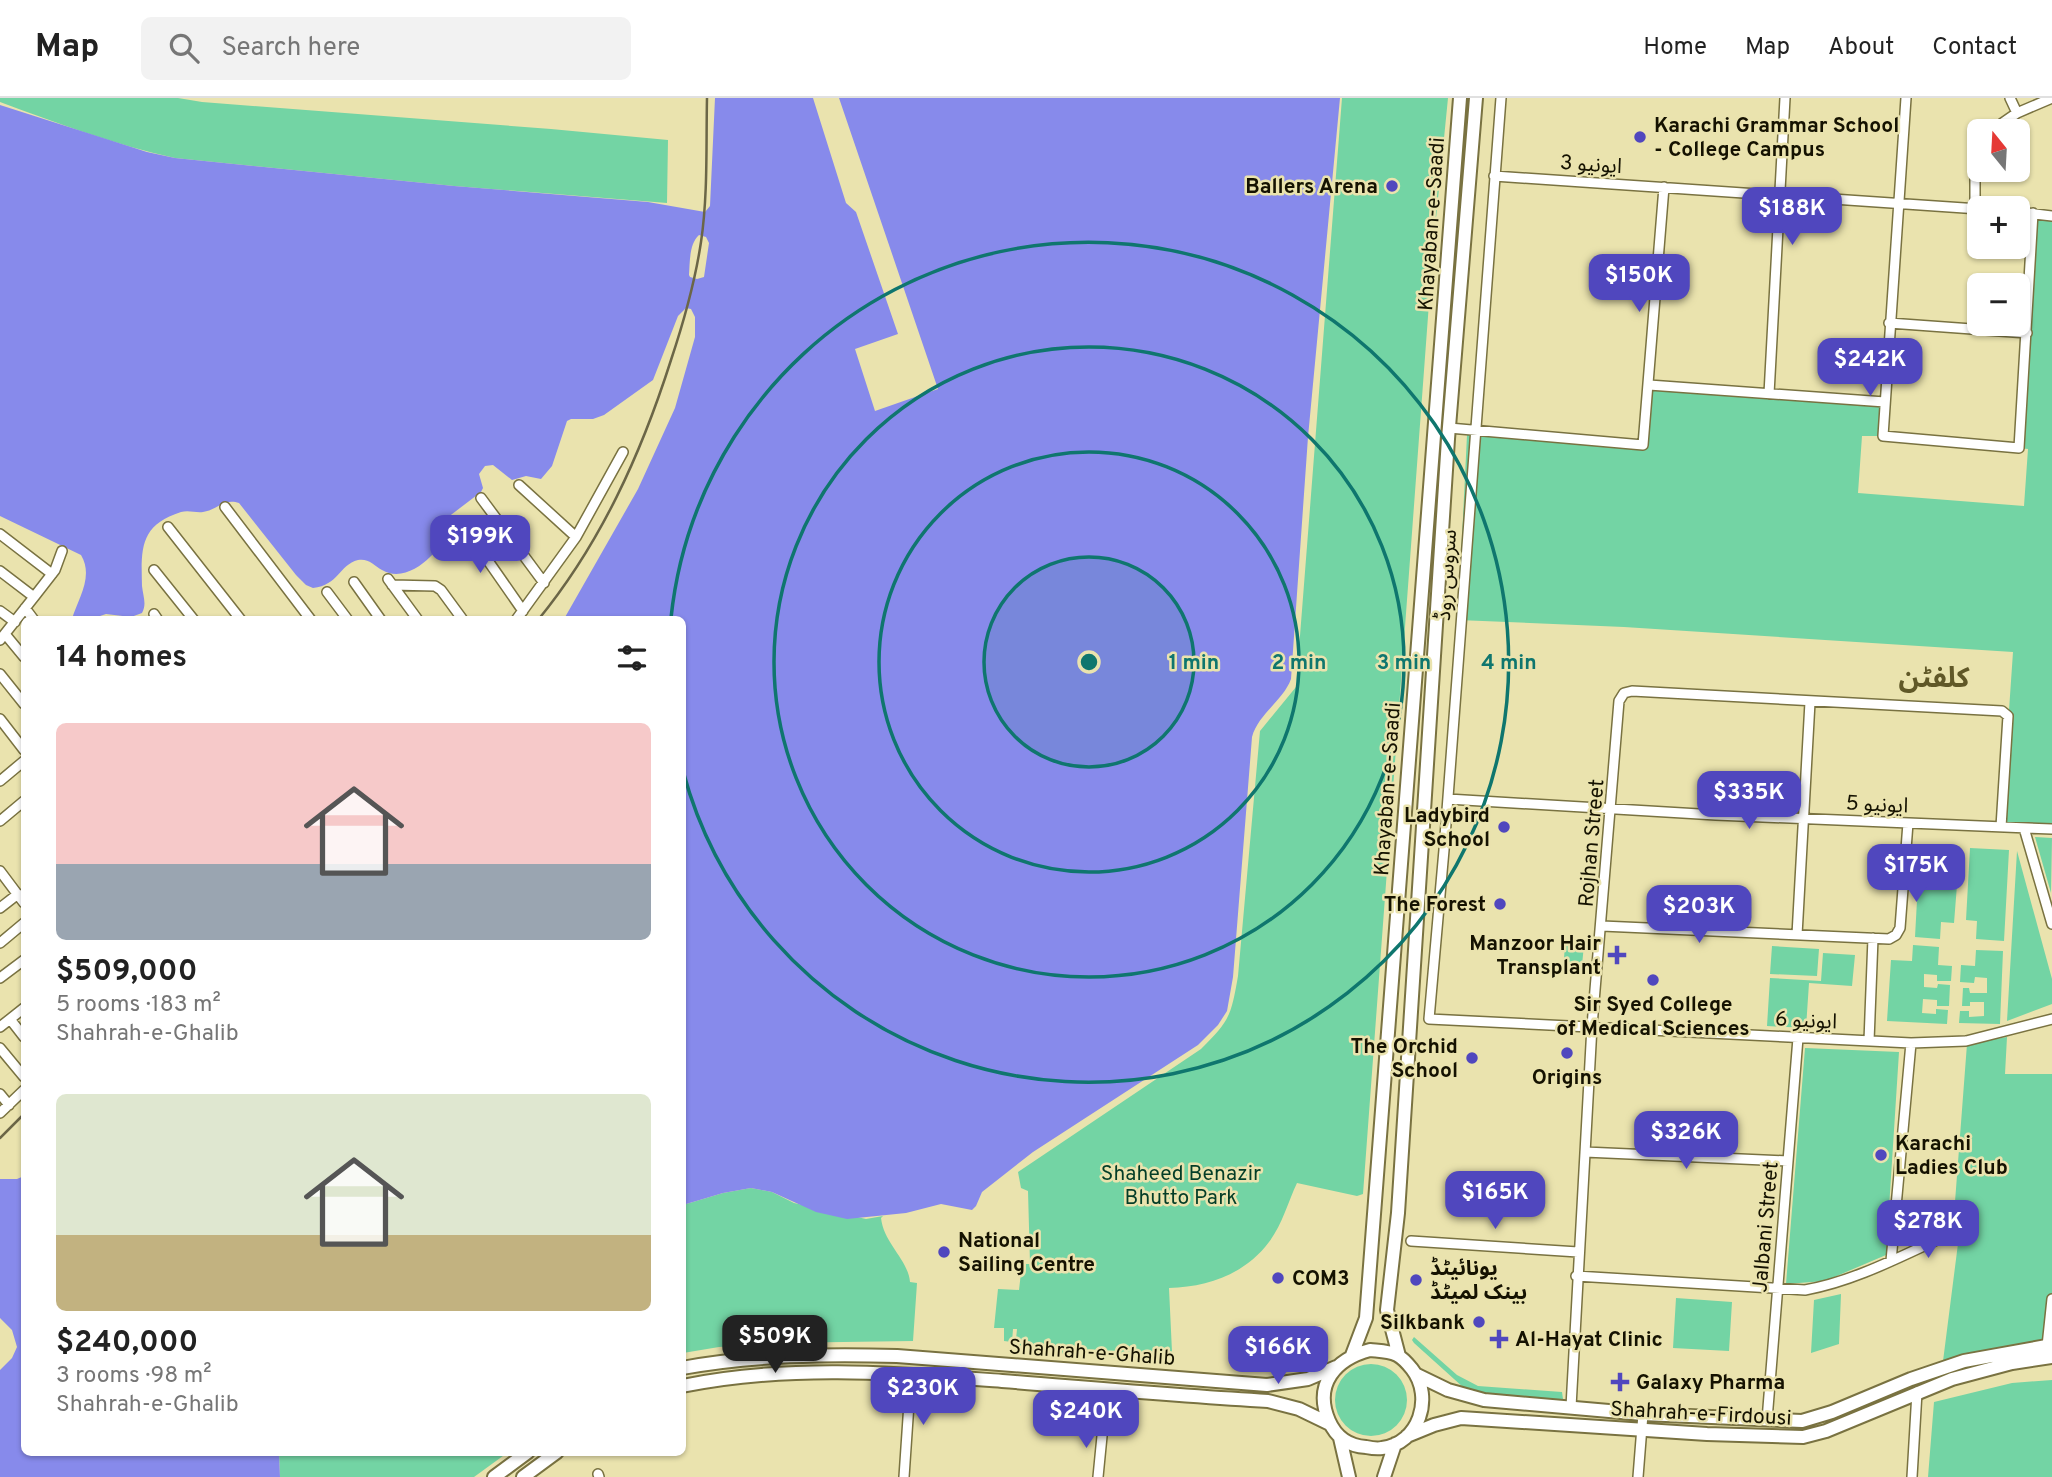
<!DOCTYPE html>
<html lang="en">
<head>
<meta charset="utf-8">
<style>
	:root { --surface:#fff; --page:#f2f2f2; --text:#222; --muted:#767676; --line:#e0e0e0; --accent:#5047be }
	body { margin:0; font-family:Overpass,"Noto Sans Arabic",sans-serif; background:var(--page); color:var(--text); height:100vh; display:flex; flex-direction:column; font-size:26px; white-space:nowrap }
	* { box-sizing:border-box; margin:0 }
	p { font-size:23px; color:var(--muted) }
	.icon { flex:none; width:38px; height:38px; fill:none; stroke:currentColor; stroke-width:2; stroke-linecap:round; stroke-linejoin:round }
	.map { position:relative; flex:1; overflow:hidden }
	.drawer { position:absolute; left:21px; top:518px; width:665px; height:840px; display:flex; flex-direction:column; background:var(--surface); border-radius:10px; box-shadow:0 2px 5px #0004 }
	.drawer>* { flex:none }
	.needle { width:46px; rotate:342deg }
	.controls { position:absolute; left:1967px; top:21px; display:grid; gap:14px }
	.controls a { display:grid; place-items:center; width:63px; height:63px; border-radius:10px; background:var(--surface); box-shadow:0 2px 5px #0004; font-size:35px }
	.price { position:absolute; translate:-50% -60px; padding:0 16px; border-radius:14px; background:var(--accent); color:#fff; font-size:23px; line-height:46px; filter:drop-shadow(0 2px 4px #0008) }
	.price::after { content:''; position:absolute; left:50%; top:42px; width:21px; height:16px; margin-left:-10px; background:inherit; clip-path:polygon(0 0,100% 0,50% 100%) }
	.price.selected { background:#222; color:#fff }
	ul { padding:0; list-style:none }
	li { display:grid; align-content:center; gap:14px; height:371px; padding:0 35px }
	li span { display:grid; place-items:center; height:217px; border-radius:10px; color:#555 }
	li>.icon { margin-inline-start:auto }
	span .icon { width:126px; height:126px; fill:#fffc; stroke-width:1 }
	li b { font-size:30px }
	h2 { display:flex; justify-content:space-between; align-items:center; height:84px; padding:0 35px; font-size:30px }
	header { display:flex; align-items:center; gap:42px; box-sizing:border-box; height:98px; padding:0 35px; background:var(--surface); border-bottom:2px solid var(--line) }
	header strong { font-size:33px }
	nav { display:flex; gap:38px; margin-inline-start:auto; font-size:24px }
	.search { width:490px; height:63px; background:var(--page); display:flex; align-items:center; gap:18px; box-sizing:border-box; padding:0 24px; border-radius:10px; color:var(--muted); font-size:26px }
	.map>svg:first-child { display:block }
</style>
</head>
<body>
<header>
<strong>Map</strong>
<div class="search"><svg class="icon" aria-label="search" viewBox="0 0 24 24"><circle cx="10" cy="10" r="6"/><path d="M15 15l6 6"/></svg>Search here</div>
<nav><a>Home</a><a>Map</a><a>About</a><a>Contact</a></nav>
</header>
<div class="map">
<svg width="2052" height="1379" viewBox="0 0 2052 1379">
	<rect width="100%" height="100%" fill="#eae3ae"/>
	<path fill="#73d4a4" d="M0,0h178l24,4 349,27 117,11 -1,63 -213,-17 -279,-28c-60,-13 -118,-35 -175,-56z
		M1342,0h106l-15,151 -70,945 -6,2 -60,-13c-9,19 -15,42 -28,59 -24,32 -61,45 -100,46l3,64 -9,9 -148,-11 2,-21h-4l-1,13 -8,-1v-13h-10l4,-39 21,1 3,-26h8l-2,-73 -7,-3 -3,-16 183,-123c29,-29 30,-33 37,-73l22,-245 36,-44z
		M2033,115l19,3v612l-51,-1 12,-175 -389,-25 -166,-7 9,-185 175,10 7,-60 236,17 -2,34h-21l-4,57 166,13 4,-57 -9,-1z
		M2035,739l17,1 -1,55z
		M1920,747l40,2 -6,76 -13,-1 -1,17 -25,-2z
		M1970,750l39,2 -5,91 -28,-2 1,-18 -11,-1z
		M2017,753l35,128v25l-45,17z
		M1565,846l19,1 -3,30 -18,-2z
		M1913,847l26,2 -1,18 14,1 -1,15h-14v-6l-13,-1v13l13,1 1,-4 12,1 -1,21h-12v-6l-14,-1 -1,14 14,1v-5l12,1 -1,14 -60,-3 4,-61 21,1z
		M1772,848l47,3 -2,27 -47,-2z
		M1976,852l27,1 -3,73 -41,-1 1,-12h9v6l15,-1v-14h-14v4h-8l1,-18h6l1,5h17v-15l-12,-1 -1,6 -14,-1 1,-17 14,1z
		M1823,855l32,2 -3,31 -43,-3 -3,45 -39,-2 3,-48 51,3z
		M2007,939l-2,37h47v226l-5,46 -105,23 18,-141h-7l14,-184z
		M1805,950l94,4 -13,203 -61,26 -39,3z
		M751,1090l21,4 22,11 72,16 17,-3 -2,2c3,26 27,41 29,64l7,1 -4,58 -139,2 -55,4 -36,6v-148l40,-12z
		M1841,1196l-2,50 -28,9 3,-53z
		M1676,1200l56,4 -3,49 -56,-3z
		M1414,1239l43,38 21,11 84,6 1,7 -2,2 -77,-7 -20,-6 -50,-45 -2,-3z
		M1335 1302a36 36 0 1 1 72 0a36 36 0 1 1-72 0Z
		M2052,1282v97h-124l6,-75 78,-19z
		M279,1355h228l-33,24h-194z"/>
	<path fill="#878aeb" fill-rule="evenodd" d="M715,0h98l33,105 10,9 42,122 -43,15 20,62 63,-22 -99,-291h501l-32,339 -17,242c-8,22 -33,35 -39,58l-19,240 -6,34 -9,14 -20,20 -165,107 -51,40 -6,14 -4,4 -31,-6 -35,9 -59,6 -31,-7 -44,-20 -21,-4 -28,5 -40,12 -1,-585 -118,-1 74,-130 37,-81 20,-71v-20l-4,-8 -5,-1 -8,8 -25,64 -49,35 -11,4h-22l-4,2 -15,45 -11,13 -15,-3 -14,4 -19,-15 -8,1 -6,8 4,14 -2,4 -42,32 8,12c-3,8 -11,15 -17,21 -12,12 -31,23 -48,13 -8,-5 -14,-12 -24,-10 -19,5 -19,25 -45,28l-7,-3 -10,-10 -57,-72c-15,-5 -22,7 -36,9 -7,1 -14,-2 -22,0 -41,13 -40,36 -39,74 1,10 5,18 0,27l-11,4 -25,-3 -15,5h-19c6,-21 22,-42 9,-64l-81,-39v-411l147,47 28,6 279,28 194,16 57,10 5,-6zM699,137l7,2 3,6 -5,34 -7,2 -7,-2 -1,-2c1,-13 0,-31 10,-40z
		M24,1078v276l255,1 1,24h-280v-107l12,-12 5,-11 -5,-17 -12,-12v-139h17z"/>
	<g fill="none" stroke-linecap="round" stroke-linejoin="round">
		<g stroke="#797241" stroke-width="12">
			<path id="minor" d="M1501,0l-57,752 -15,169 482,24 55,-2 86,-22
				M1906,0l-23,338 136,12 14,-235
				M2010,0l7,15
				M1991,33l26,-18 35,-15
				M1494,78l485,33
				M1975,111v-41l4,-17
				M2018,114l34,4
				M1889,225l138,10
				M1649,287l236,17
				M1769,296l16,-296
				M1449,330l194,17 21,-258
				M519,387l57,52
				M481,400l63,85
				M225,409l86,113
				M461,424l62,89
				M168,429l73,93
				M0,436l52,40
				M154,472l40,50
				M0,473l34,26 -34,43
				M388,481l30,41
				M354,484l27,38
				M392,487l43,1 6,4 22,30
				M327,494l21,28
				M34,499l21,-27 7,-19
				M25,510l9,12
				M0,513l15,11
				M154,516l4,6
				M516,522l60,-83 47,-85
				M5,536l19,23
				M0,576l24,30
				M0,621l24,31
				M0,683l24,-20
				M1448,701l268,16 336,14
				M0,723l24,-20
				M2024,730l28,96
				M0,773l24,32
				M0,810l18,-14
				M1602,828l287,13 7,-4 4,-7 8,-105
				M1797,837l13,-233
				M0,845l24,-20
				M0,880l24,-18
				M10,921l14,18
				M0,929l24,-19
				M1869,943l4,-103
				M0,950l24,29
				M0,996l9,11
				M0,1015l24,-23
				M1585,1054l203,9
				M1411,1143l167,11
				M1891,1163l20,-218
				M1576,1178l229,14c51,-9 100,-36 147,-57
				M2047,1248l5,-47
				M1571,1309l21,-381 27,-325 5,-8 8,-2 370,20 6,5 -7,111
				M1767,1322l31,-382
				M598,1376l1,3
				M904,1379l7,-103
				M1098,1379l5,-51
				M1638,1379l5,-63
				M1912,1379l5,-85"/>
		</g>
		<g stroke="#797241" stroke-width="16">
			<path id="major" d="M1370,1252c9,1 19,1 27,5 6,3 11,9 15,14 22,28 7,75 -30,79 -5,1 -11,0 -16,-1 -18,-1 -30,-10 -37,-26 -16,-37 7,-62 41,-71z
				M1352,1257l14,-37 94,-1220
				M1399,1258l-12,-46 11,-97 50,-774 28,-341
				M682,1270c71,-13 144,-14 215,-12l370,29 41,-6 28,-12
				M1417,1277l31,15 36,10 159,14 159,7 30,-9 79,-33 53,-18 88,-16
				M682,1288c106,-22 214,-13 320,-5 89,7 177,15 266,20l31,8 31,15
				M1407,1338l27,-11 27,-7 246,16 96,3 23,-6 126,-52 60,-16 40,-6
				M1340,1340l9,39
				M494,1379l34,-25
				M523,1379l34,-25
				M1384,1379l11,-33"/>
		</g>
		<use href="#minor" stroke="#fff" stroke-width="9"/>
		<use href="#major" stroke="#fff" stroke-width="12"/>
		<path stroke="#6b6647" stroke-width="2.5" d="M538,522c63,-77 103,-166 133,-260 13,-39 24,-78 30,-118 7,-47 5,-97 6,-144
			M0,1040l24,-24"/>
	</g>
	<circle cx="1089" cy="564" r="105" fill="#0f766e" fill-opacity=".12"/>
	<g fill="none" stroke="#0f766e" stroke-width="3.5">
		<circle cx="1089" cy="564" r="105"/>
		<circle cx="1089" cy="564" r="210"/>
		<circle cx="1089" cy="564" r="315"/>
		<path d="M671 520A420 420 0 1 1 683 673"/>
	</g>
	<g fill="#5047be" stroke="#eae3ae" stroke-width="2.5">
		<circle cx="1640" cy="39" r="7"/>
		<circle cx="1392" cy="88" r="7"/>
		<circle cx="1504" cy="729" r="7"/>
		<circle cx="1500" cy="806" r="7"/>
		<path d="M1613.5 846.5h7v7h7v7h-7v7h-7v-7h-7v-7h7z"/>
		<circle cx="1653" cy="882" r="7"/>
		<circle cx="1567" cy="955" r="7"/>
		<circle cx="1472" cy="960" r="7"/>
		<circle cx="1881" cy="1057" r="7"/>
		<circle cx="944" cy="1154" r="7"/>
		<circle cx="1278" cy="1180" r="7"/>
		<circle cx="1416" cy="1182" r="7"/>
		<circle cx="1479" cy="1224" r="7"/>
		<path d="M1495.5 1230.5h7v7h7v7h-7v7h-7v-7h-7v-7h7z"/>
		<path d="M1616.5 1273.5h7v7h7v7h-7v7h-7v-7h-7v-7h7z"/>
	</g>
	<g text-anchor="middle" stroke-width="5" stroke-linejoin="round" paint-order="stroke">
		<g font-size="21" font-weight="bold" fill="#151201" stroke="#eae3ae" text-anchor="start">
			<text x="1654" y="34">Karachi Grammar School<tspan x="1654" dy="24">- College Campus</tspan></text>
			<text x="1378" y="95" text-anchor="end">Ballers Arena</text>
			<text x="1490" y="724" text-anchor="end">Ladybird<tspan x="1490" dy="24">School</tspan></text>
			<text x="1486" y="813" text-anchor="end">The Forest</text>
			<text x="1601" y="852" text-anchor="end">Manzoor Hair<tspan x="1601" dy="24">Transplant</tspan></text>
			<text x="1653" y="913" text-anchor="middle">Sir Syed College<tspan x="1653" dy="24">of Medical Sciences</tspan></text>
			<text x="1458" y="955" text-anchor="end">The Orchid<tspan x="1458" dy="24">School</tspan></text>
			<text x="1567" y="986" text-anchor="middle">Origins</text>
			<text x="1895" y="1052">Karachi<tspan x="1895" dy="24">Ladies Club</tspan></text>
			<text x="958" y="1149">National<tspan x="958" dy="24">Sailing Centre</tspan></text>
			<text x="1430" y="1177">یونائیٹڈ<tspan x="1430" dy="24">بینک لمیٹڈ</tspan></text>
			<text x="1292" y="1187">COM3</text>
			<text x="1465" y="1231" text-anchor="end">Silkbank</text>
			<text x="1515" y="1248">Al-Hayat Clinic</text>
			<text x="1636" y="1291">Galaxy Pharma</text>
		</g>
		<g font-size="21" fill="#151201" stroke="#eae3ae">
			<text transform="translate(1591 66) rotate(4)" y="7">ایونیو 3</text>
			<text transform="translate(1431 126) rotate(-86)" y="7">Khayaban-e-Saadi</text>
			<text transform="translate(1446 477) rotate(-86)" y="7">سروس روڈ</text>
			<text transform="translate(1387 691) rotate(-86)" y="7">Khayaban-e-Saadi</text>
			<text transform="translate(1877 706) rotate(3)" y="7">ایونیو 5</text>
			<text transform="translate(1591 745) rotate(-85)" y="7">Rojhan Street</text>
			<text transform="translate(1806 922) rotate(3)" y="7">ایونیو 6</text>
			<text transform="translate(1765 1129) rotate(-85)" y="7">Jalbani Street</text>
			<text transform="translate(1092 1254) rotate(4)" y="7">Shahrah-e-Ghalib</text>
			<text transform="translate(1701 1315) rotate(3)" y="7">Shahrah-e-Firdousi</text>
		</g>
		<g font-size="21" fill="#033d27" stroke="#eae3ae">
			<text x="1181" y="1082">Shaheed Benazir<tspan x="1181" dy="24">Bhutto Park</tspan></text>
		</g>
		<g font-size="28" font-weight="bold" fill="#605828" stroke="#eae3ae">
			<text x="1934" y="589">کلفٹن</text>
		</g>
	</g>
	<circle cx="1089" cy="564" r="10" fill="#0f766e" stroke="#eae3ae" stroke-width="3.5"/>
	<g font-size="21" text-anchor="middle" font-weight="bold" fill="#0f766e" stroke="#eae3ae" stroke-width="5" stroke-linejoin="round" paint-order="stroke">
		<text x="1194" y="571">1 min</text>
		<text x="1299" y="571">2 min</text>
		<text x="1404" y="571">3 min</text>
		<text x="1509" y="571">4 min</text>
	</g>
</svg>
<div class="controls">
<a><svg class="needle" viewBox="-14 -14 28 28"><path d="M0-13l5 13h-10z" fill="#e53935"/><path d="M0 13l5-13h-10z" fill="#767676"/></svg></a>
<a>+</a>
<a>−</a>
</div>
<b class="price" style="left:1792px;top:149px">$188K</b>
<b class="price" style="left:1639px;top:216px">$150K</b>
<b class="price" style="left:1870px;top:300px">$242K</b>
<b class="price" style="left:480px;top:477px">$199K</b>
<b class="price" style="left:1749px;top:733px">$335K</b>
<b class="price" style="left:1916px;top:806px">$175K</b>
<b class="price" style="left:1699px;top:847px">$203K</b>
<b class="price" style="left:1686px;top:1073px">$326K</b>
<b class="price" style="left:1495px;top:1133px">$165K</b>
<b class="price" style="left:1928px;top:1162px">$278K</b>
<b class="price selected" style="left:775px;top:1277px">$509K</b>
<b class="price" style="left:1278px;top:1288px">$166K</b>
<b class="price" style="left:923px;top:1329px">$230K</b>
<b class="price" style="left:1086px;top:1352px">$240K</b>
<section class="drawer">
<h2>14 homes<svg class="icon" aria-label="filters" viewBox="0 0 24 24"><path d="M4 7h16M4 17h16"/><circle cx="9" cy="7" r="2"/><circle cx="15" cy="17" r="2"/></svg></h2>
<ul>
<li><span style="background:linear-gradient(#f6c9c9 65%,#9aa5b1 0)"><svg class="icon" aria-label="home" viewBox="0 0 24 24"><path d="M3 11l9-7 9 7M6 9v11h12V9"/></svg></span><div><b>$509,000</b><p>5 rooms · 183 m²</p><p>Shahrah-e-Ghalib</p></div></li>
<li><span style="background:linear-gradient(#dfe7d0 65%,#c2b280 0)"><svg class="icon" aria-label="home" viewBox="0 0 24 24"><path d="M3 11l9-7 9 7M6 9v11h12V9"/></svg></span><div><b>$240,000</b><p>3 rooms · 98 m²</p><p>Shahrah-e-Ghalib</p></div></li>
</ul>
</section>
</div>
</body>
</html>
